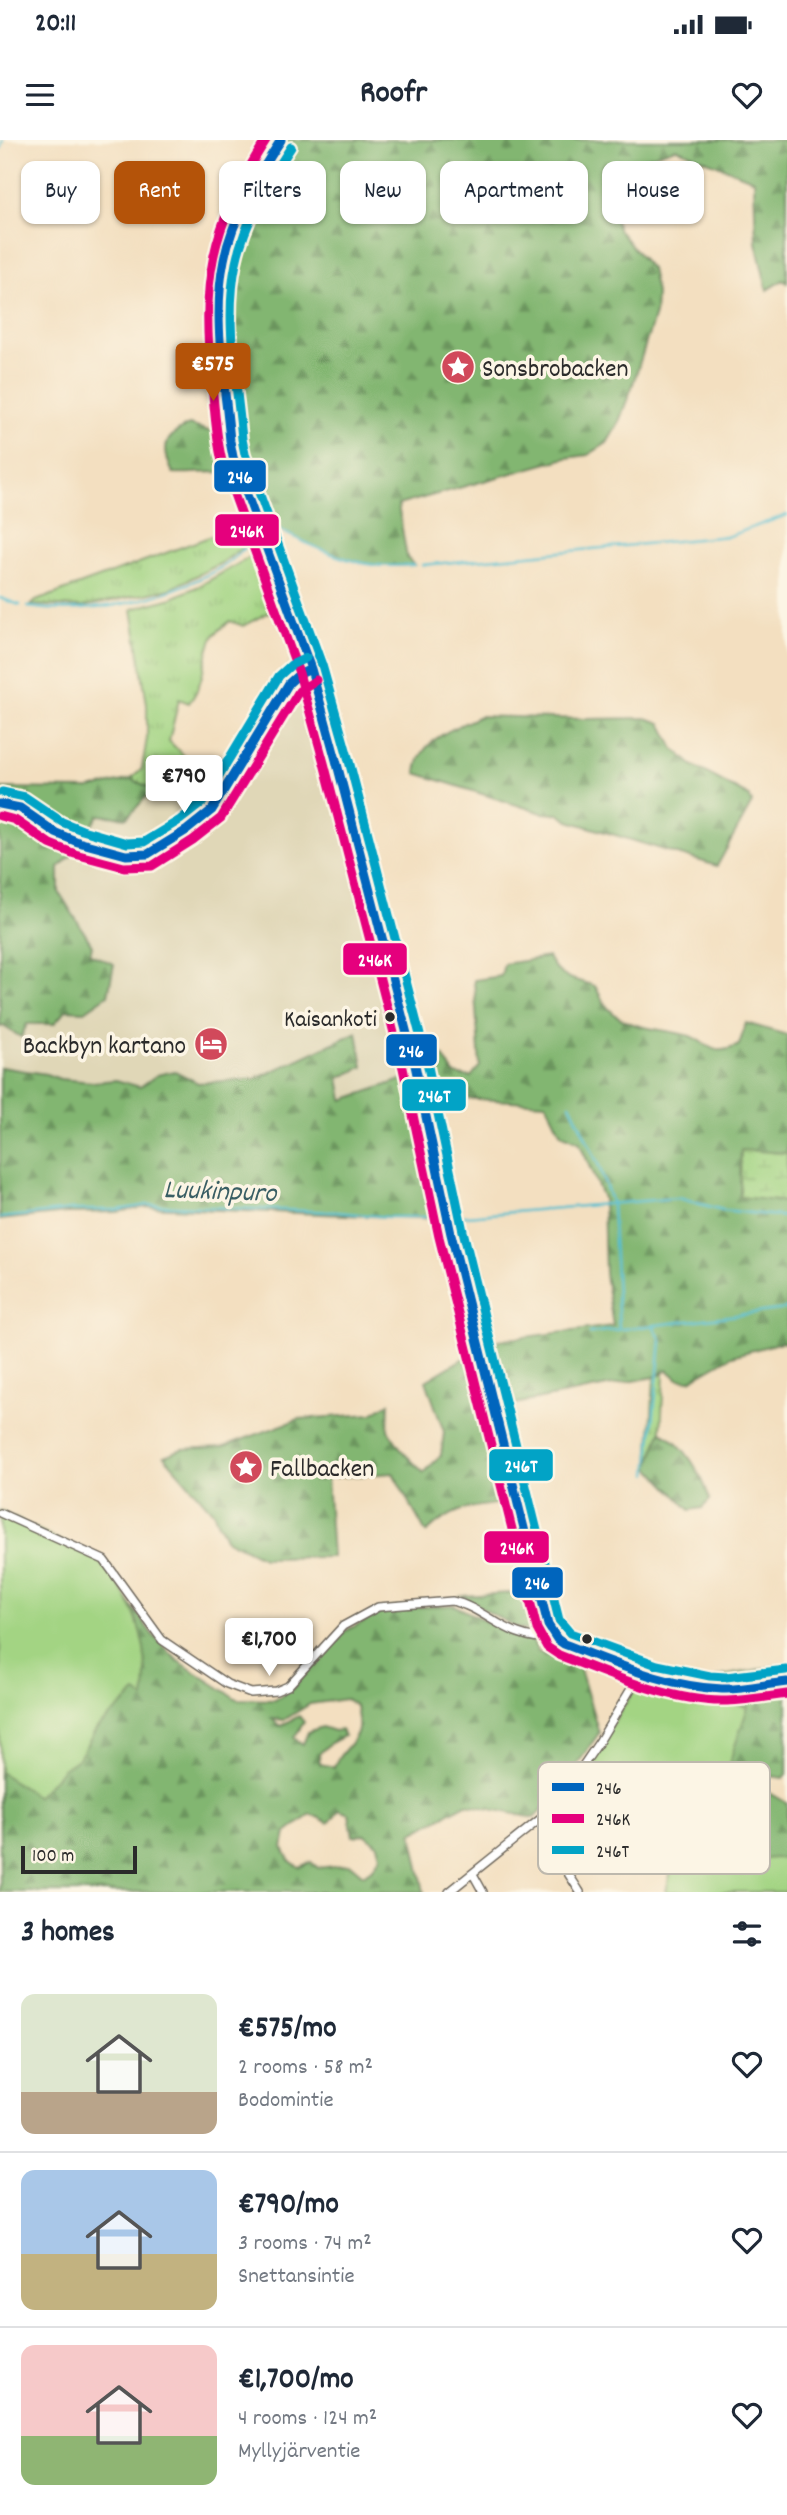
<!DOCTYPE html>
<html lang="en">
<head>
<meta charset="utf-8">
<style>
	:root { --surface:#fff; --page:#f6f6f7; --text:#1f2937; --muted:#747a83; --line:#e0e1e3; --accent:#b45309 }
	body { margin:0; font-family:Dekko,sans-serif; background:var(--page); color:var(--text); height:100vh; display:flex; flex-direction:column; font-size:26px; white-space:nowrap }
	* { box-sizing:border-box; margin:0 }
	p { font-size:23px; color:var(--muted) }
	.icon { flex:none; width:38px; height:38px; fill:none; stroke:currentColor; stroke-width:2; stroke-linecap:round; stroke-linejoin:round }
	.map { position:relative; height:1752px; overflow:hidden }
	.details { display:flex; flex-direction:column; background:var(--surface); flex:1 }
	.details>* { flex:none }
	.banner { position:absolute; left:21px; top:21px; width:746px; height:63px; display:flex; gap:14px }
	.scale { position:absolute; left:21px; bottom:18px; width:116px; box-sizing:border-box; padding-left:7px; border:4px solid #2b2b2b; border-top:0; font-size:19px; line-height:24px; white-space:nowrap; color:#2b2b2b; -webkit-text-stroke:5px #fcf5e5; paint-order:stroke }
	.price { position:absolute; translate:-50% -60px; padding:0 16px; border-radius:7px; background:#fff; color:#222; font-size:23px; line-height:46px; filter:drop-shadow(0 2px 4px #0008) }
	.price::after { content:''; position:absolute; left:50%; top:42px; width:21px; height:16px; margin-left:-10px; background:inherit; clip-path:polygon(0 0,100% 0,50% 100%) }
	.price.current { background:var(--accent); color:#fff }
	ul { padding:0; list-style:none }
	li { display:flex; align-items:center; gap:21px; height:175px; padding:0 21px }
	li+li { border-top:2px solid var(--line) }
	li span { display:grid; place-items:center; flex:none; width:196px; height:140px; border-radius:14px; color:#555 }
	li>.icon { margin-inline-start:auto }
	span .icon { width:84px; height:84px; fill:#fffc; stroke-width:1 }
	li b { font-size:30px }
	h2 { display:flex; justify-content:space-between; align-items:center; height:84px; padding:0 21px; font-size:30px }
	.chip { padding:0 24px; border-radius:14px; background:var(--surface); box-shadow:0 2px 5px #0004; font-size:24px; line-height:63px }
	.chip.current { background:var(--accent); color:#fff }
	.status { display:flex; justify-content:space-between; align-items:center; height:49px; padding:0 35px; background:var(--surface); direction:ltr }
	.status svg { height:19px; fill:currentColor }
	header { display:flex; justify-content:space-between; align-items:center; height:91px; padding:0 21px; background:var(--surface); font-size:32px; font-weight:800 }
	.map>svg:first-child { display:block }
</style>
</head>
<body>
<div class="status"><b>20:11</b><svg viewBox="0 0 49 12"><path d="M0 12V9h3v3zM5 12V6h3v6zM10 12V3h3v9zM15 12V0h3v12zM26 1h20v11H26zM47 4h2v5h-2z"/></svg></div>
<header><svg class="icon" aria-label="menu" viewBox="0 0 24 24"><path d="M4 6h16M4 12h16M4 18h16"/></svg>Roofr<svg class="icon" aria-label="heart" viewBox="0 0 24 24"><path d="M12 20l-8-8c-3-5 5-10 8-4 3-6 11-1 8 4z"/></svg></header>
<div class="map">
<svg width="787" height="1752" viewBox="0 0 787 1752">
	<defs>
		<pattern id="grass-tufts" width="24" height="20" patternUnits="userSpaceOnUse" patternTransform="scale(1.75)"><rect width="24" height="20" fill="#a3d483"/><path d="M3 7l-1-3M5 7V3M7 7l1-3M15 17l-1-3M17 17v-4M19 17l1-3" fill="none" stroke="#8cb671"/></pattern>
		<pattern id="forest-firs" width="22" height="20" patternUnits="userSpaceOnUse" patternTransform="scale(1.75)"><rect width="22" height="20" fill="#82b671"/><path d="M5 1l3.5 6h-7zM16 11l3.5 6h-7z" fill="#6b945d"/></pattern>
		<pattern id="wetland-marsh" width="20" height="14" patternUnits="userSpaceOnUse" patternTransform="scale(1.75)"><rect width="20" height="14" fill="#a3d483"/><path d="M1 5h8M5 5V1M11 12h8M15 12V8" fill="none" stroke="#8cb671"/></pattern>
	</defs>
	<rect width="100%" height="100%" fill="#fcf5e5"/>
	<filter id="ink" filterUnits="userSpaceOnUse"><feTurbulence type="fractalNoise" baseFrequency=".0143" numOctaves="2"/><feDisplacementMap in="SourceGraphic" scale="14" xChannelSelector="R" yChannelSelector="G"/><feConvolveMatrix kernelMatrix="1 2 1 2 8 2 1 2 1" color-interpolation-filters="sRGB"/></filter>
	<filter id="wash" filterUnits="userSpaceOnUse"><feTurbulence type="fractalNoise" baseFrequency=".00686" numOctaves="4" result="noise"/><feDisplacementMap in="SourceGraphic" scale="28" xChannelSelector="R" yChannelSelector="G"/><feGaussianBlur stdDeviation="1.57" result="paint"/><feColorMatrix in="noise" values="0 0 0 0 0 0 0 0 0 0 0 0 0 0 0 0 0 1.4 0 .05"/><feComposite in="paint" operator="in"/></filter>
	<g filter="url(#wash)">
		<rect width="100%" height="100%" fill="#f3dfc0"/>
		<path fill="#e0d7b7" d="M290,518l13,6 110,412 -70,25 -4,-23 24,-11 -6,-35 -101,47 -58,5 -23,-13 -18,4 -17,12 -24,-7 -23,2 -33,-3 -14,-5 -46,-7v-40l54,-3 12,-14 19,1 7,-66 -33,-53v-25l18,-17 22,-35 28,3 26,-29 34,15 20,-6 20,-28 54,-90z"/>
		<path fill="url(#grass-tufts)" stroke="#678057" stroke-width="2" d="M244,384l6,3 4,12 -32,24 -52,26 -88,18 -51,-2 5,-4z
			M252,416l23,53 -32,17 -13,-5c-5,5 -14,10 -17,16 -10,22 -8,46 -24,66l-10,-4 -10,42 19,19 39,10c-7,9 -16,30 -28,34 -14,5 -54,-18 -68,-25l11,-10 5,-31v-34l-15,-95 40,-11 27,-12z
			M664,1234l-3,58 -12,35 5,-90z"/>
		<path fill="url(#forest-firs)" stroke="#56704e" stroke-width="2" fill-rule="evenodd" d="M285,0h502v143l-4,-3 -16,10 -11,-48 -2,-62 -78,-32 -31,10 -38,41 12,32 32,38 5,24 -1,21 -23,73 -14,37 -11,19 -19,12 -22,3 -168,47 9,53 7,7c-19,1 -37,2 -55,-3 -29,-6 -56,-21 -82,-33l-10,6 -27,-82 -16,-139 2,-34 5,-24 15,-43z
			M189,285l24,7 6,-1 12,44c-11,-6 -42,0 -58,-2 -12,-25 -10,-36 16,-48z
			M480,576l106,3 60,-1 15,5 13,26 18,16 57,31 3,7 -35,63 -148,-45 -11,-7 -16,-1 -126,-40c3,-34 37,-44 64,-57z
			M131,639l22,10 -26,29 -28,-3 -22,35 -18,17v25l33,53 -2,9 24,10 -6,31 -23,16 -19,-1 -12,14h-27l-6,13 -18,-11 -3,1v-239l89,1z
			M548,817c12,24 25,21 47,29 4,7 8,17 14,23 22,23 53,18 81,27 20,8 21,22 49,9l7,-22 41,12v118l-46,-2 -1,45 47,6v142l-5,-2 -50,14 -42,24 -12,-1 -10,-9 -14,7 -145,28 -17,-64 121,-15 -8,-52 -2,-76 -24,-56 -18,-8 -15,-31 -104,-6 -9,-48 10,7 11,18 17,3 9,-11 -6,-86 27,-4 3,-12z
			M357,892l6,35 -24,11 4,22 70,-24 29,143 -296,-12 -29,5 -50,1 -67,7v-153l46,7 14,5 33,3 23,-2 24,7 17,-12 18,-4 23,12 58,-4z
			M469,1215l42,147c-38,5 -57,4 -85,31l-33,-60 -66,5 5,79 -69,1 -38,-19 -12,-27 -49,-56 18,-7 40,-2 77,-28 73,-5 17,-11 -1,27 16,23 20,20 17,-18 3,-23 -18,-51z
			M661,1292c24,11 41,43 49,68l-8,8 -12,2 -41,-43z
			M0,1378l104,49 48,67 26,27 59,38 38,1 17,-11 53,-58 43,-22 66,-4 58,30 21,6 5,11 21,7h18l22,74 -44,63 -21,22 -68,-14 -54,29 12,59h-424zM346,1559l10,7c1,7 3,16 2,23 -3,15 -20,24 -24,38l-14,-3 -1,-10 10,-10 15,-8 -3,-6 -7,1 -12,-4 -14,5 -5,12 -9,-6 10,-16 -5,-6 -19,10 -8,-7 12,1 26,-16zM339,1670l10,4 4,22 12,-2 13,11 3,11 -8,12 -10,7 -13,-11 -32,4 -7,-6 -12,5 -10,-7 -6,-12 3,-15 25,-19 18,9z
			M527,1452l10,41 -20,-5 -56,-32z
			M787,1524v14l-74,6 4,-7z
			M663,1546l47,9 77,-7v86l-3,4 -23,-3 -1,12 27,16v89h-121l6,-26 -81,-29 50,-117z"/>
		<path fill="url(#wetland-marsh)" stroke="#678057" stroke-width="2" d="M741,1010l46,3v49l-47,-5z"/>
		<path fill="#a3d483" stroke="#678057" stroke-width="2" d="M0,1371l94,46c40,35 58,89 50,141l-8,-5 -39,35 -18,30 -16,11 -26,28 -37,-25z
			M639,1542l109,25 -53,158 92,-8v35h-121l6,-26 -121,-44z"/>
		<g fill="none" stroke-linecap="round" stroke-linejoin="round">
			<path stroke="#53becf" stroke-width="2.5" d="M0,10l3,-10
				M267,395l10,-6c26,12 53,27 82,33 18,5 36,4 55,3
				M422,425l307,-29 58,-21
				M0,458l20,7
				M28,467c66,9 136,-7 194,-40 9,-5 17,-14 25,-21
				M570,964l29,62 13,38 7,125
				M454,1077l224,-19 45,12 64,7
				M0,1078l71,-8h47l30,-5 189,7 51,5h52
				M590,1193l197,-24
				M648,1334l13,-134 -7,-13"/>
		</g>
	</g>
	<g filter="url(#ink)">
		<g fill="none" stroke-linecap="round" stroke-linejoin="round">
			<g stroke="#716a5f" stroke-width="10">
				<path id="minor" d="M0,664l20,4 36,25 22,9 48,13 22,-1 39,-24 25,-20 77,-127 9,-8 13,-6 -78,-212 -12,-118 -2,-41 2,-21 13,-51 13,-30 34,-56
					M0,1373l104,47 58,80 65,44 24,9 25,-2 12,-5 55,-60 35,-19 74,-6c24,5 44,24 66,32 13,5 26,6 39,6
					M554,1669c-6,42 5,49 26,83
					M473,1734l10,18
					M449,1752l105,-84 45,-66 33,-55 6,-15"/>
			</g>
			<g stroke="#716a5f" stroke-width="13">
				<path id="major" d="M311,529l25,91 79,305 36,169 97,391 9,14 7,5 90,33 54,11 18,1 61,-7"/>
			</g>
			<use href="#minor" stroke="#fff" stroke-width="7"/>
			<use href="#major" stroke="#f7be87" stroke-width="10"/>
			<g stroke="#fcf5e5" stroke-width="14">
				<path id="bus-1" d="M281,0c-24,37 -48,76 -57,120 -12,59 1,122 6,181l3,16 78,212 25,91 79,305 36,169 97,391 9,14 7,5c51,19 103,43 158,45 21,1 44,-5 65,-7
					M0,664l20,4 36,25 22,9 48,13 22,-1 39,-24 25,-20 77,-127 9,-8 13,-6"/>
			</g>
			<g stroke="#fcf5e5" stroke-width="14">
				<path id="bus-2" d="M266,0c-57,89 -65,142 -54,246 3,25 4,51 10,75l77,212 25,90 79,305 36,169 98,392 10,18 12,8c49,19 115,48 168,46 20,-1 40,-4 60,-7
					M0,676l15,4 35,24 25,10 49,13 28,-1 41,-26 28,-22 78,-127 17,-11"/>
			</g>
			<g stroke="#fcf5e5" stroke-width="14">
				<path id="bus-3" d="M291,7c-23,36 -46,73 -55,116 -12,57 1,119 6,176l3,15 77,211 26,92 79,305 36,169 96,389 11,13 87,32 53,11 16,1 60,-7
					M2,652l23,5 37,25 20,8 45,13 17,-1 36,-22 23,-18 76,-126 12,-11 15,-7"/>
			</g>
			<use href="#bus-1" stroke="#0065bd" stroke-width="9"/>
			<use href="#bus-2" stroke="#e5007d" stroke-width="9"/>
			<use href="#bus-3" stroke="#02a3c6" stroke-width="9"/>
		</g>
	</g>
	<defs>
		<g id="sight-disc" transform="scale(1.75)"><circle r="9.5" fill="#d1495b" stroke="#fcf5e5"/><path d="M0-6L1.8-2.2L6-1.7L2.9 1.2L3.7 5.4L0 3.3L-3.7 5.4L-2.9 1.2L-6-1.7L-1.8-2.2Z" fill="#fff"/></g>
		<g id="hotel-disc" transform="scale(1.75)"><circle r="9.5" fill="#d1495b" stroke="#fcf5e5"/><path d="M-6-4.5h1.5V1H6V5H4.5V3h-9V5H-6ZM-4 0a1.8 1.8 0 1 1 3.6 0ZM.5 0V-2.5h3Q6-2.5 6 0Z" fill="#fff"/></g>
	</defs>
	<g fill-rule="evenodd">
		<use href="#sight-disc" x="458" y="227"/>
		<use href="#hotel-disc" x="211" y="904"/>
		<use href="#sight-disc" x="246" y="1327"/>
	</g>
	<g fill="#2b2b2b" stroke="#fcf5e5" stroke-width="2.5">
		<circle cx="390" cy="877" r="6"/>
		<circle cx="587" cy="1499" r="6"/>
	</g>
	<g text-anchor="middle" stroke-width="7" stroke-linejoin="round" paint-order="stroke">
		<g font-size="24" fill="#2b2b2b" stroke="#fcf5e5" text-anchor="end">
			<text x="377" y="886">Kaisankoti</text>
		</g>
		<g font-size="26" fill="#2b2b2b" stroke="#fcf5e5" text-anchor="start">
			<text x="482" y="236">Sonsbrobacken</text>
			<text x="186" y="913" text-anchor="end">Backbyn kartano</text>
			<text x="270" y="1336">Fallbacken</text>
		</g>
		<g font-size="28" font-style="italic" fill="#395e64" stroke="#fcf5e5">
			<text transform="translate(220 1049) rotate(2)" y="10">Luukinpuro</text>
		</g>
	</g>
	<rect x="538" y="1622" width="232" height="112" rx="10" fill="#fcf5e5" stroke="#bdb8ad" stroke-width="2"/>
	<rect x="552" y="1643" width="32" height="8" fill="#0065bd"/>
	<rect x="552" y="1674" width="32" height="9" fill="#e5007d"/>
	<rect x="552" y="1706" width="32" height="8" fill="#02a3c6"/>
	<g font-size="19" fill="#2b2b2b">
		<text x="596" y="1654">246</text>
		<text x="596" y="1685">246K</text>
		<text x="596" y="1717">246T</text>
	</g>
	<g stroke="#fcf5e5" stroke-width="2.5">
		<rect x="213" y="319" width="54" height="34" rx="7" fill="#0065bd"/>
		<rect x="214" y="373" width="66" height="34" rx="7" fill="#e5007d"/>
		<rect x="342" y="802" width="66" height="34" rx="7" fill="#e5007d"/>
		<rect x="385" y="893" width="53" height="34" rx="7" fill="#0065bd"/>
		<rect x="401" y="938" width="66" height="34" rx="7" fill="#02a3c6"/>
		<rect x="488" y="1308" width="66" height="34" rx="7" fill="#02a3c6"/>
		<rect x="483" y="1390" width="67" height="34" rx="7" fill="#e5007d"/>
		<rect x="511" y="1426" width="53" height="33" rx="7" fill="#0065bd"/>
	</g>
	<g font-size="19" text-anchor="middle" font-weight="bold" fill="#fff">
		<text x="240" y="343">246</text>
		<text x="247" y="397">246K</text>
		<text x="375" y="826">246K</text>
		<text x="411" y="917">246</text>
		<text x="434" y="962">246T</text>
		<text x="521" y="1332">246T</text>
		<text x="517" y="1414">246K</text>
		<text x="537" y="1449">246</text>
	</g>
</svg>
<div class="scale">100 m</div>
<b class="price current" style="left:213px;top:263px">€575</b>
<b class="price" style="left:184px;top:675px">€790</b>
<b class="price" style="left:269px;top:1538px">€1,700</b>
<div class="banner">
<a class="chip">Buy</a>
<a class="chip current">Rent</a>
<a class="chip">Filters</a>
<a class="chip">New</a>
<a class="chip">Apartment</a>
<a class="chip">House</a>
</div>
</div>
<section class="details">
<h2>3 homes<svg class="icon" aria-label="filters" viewBox="0 0 24 24"><path d="M4 7h16M4 17h16"/><circle cx="9" cy="7" r="2"/><circle cx="15" cy="17" r="2"/></svg></h2>
<ul>
<li><span style="background:linear-gradient(#dfe7d0 70%,#b9a48a 0)"><svg class="icon" aria-label="home" viewBox="0 0 24 24"><path d="M3 11l9-7 9 7M6 9v11h12V9"/></svg></span><div><b>€575/mo</b><p>2 rooms · 58 m²</p><p>Bodomintie</p></div><svg class="icon" aria-label="heart" viewBox="0 0 24 24"><path d="M12 20l-8-8c-3-5 5-10 8-4 3-6 11-1 8 4z"/></svg></li>
<li><span style="background:linear-gradient(#a9c7e8 60%,#c2b280 0)"><svg class="icon" aria-label="home" viewBox="0 0 24 24"><path d="M3 11l9-7 9 7M6 9v11h12V9"/></svg></span><div><b>€790/mo</b><p>3 rooms · 74 m²</p><p>Snettansintie</p></div><svg class="icon" aria-label="heart" viewBox="0 0 24 24"><path d="M12 20l-8-8c-3-5 5-10 8-4 3-6 11-1 8 4z"/></svg></li>
<li><span style="background:linear-gradient(#f6c9c9 65%,#8fb573 0)"><svg class="icon" aria-label="home" viewBox="0 0 24 24"><path d="M3 11l9-7 9 7M6 9v11h12V9"/></svg></span><div><b>€1,700/mo</b><p>4 rooms · 124 m²</p><p>Myllyjärventie</p></div><svg class="icon" aria-label="heart" viewBox="0 0 24 24"><path d="M12 20l-8-8c-3-5 5-10 8-4 3-6 11-1 8 4z"/></svg></li>
</ul>
</section>
</body>
</html>
